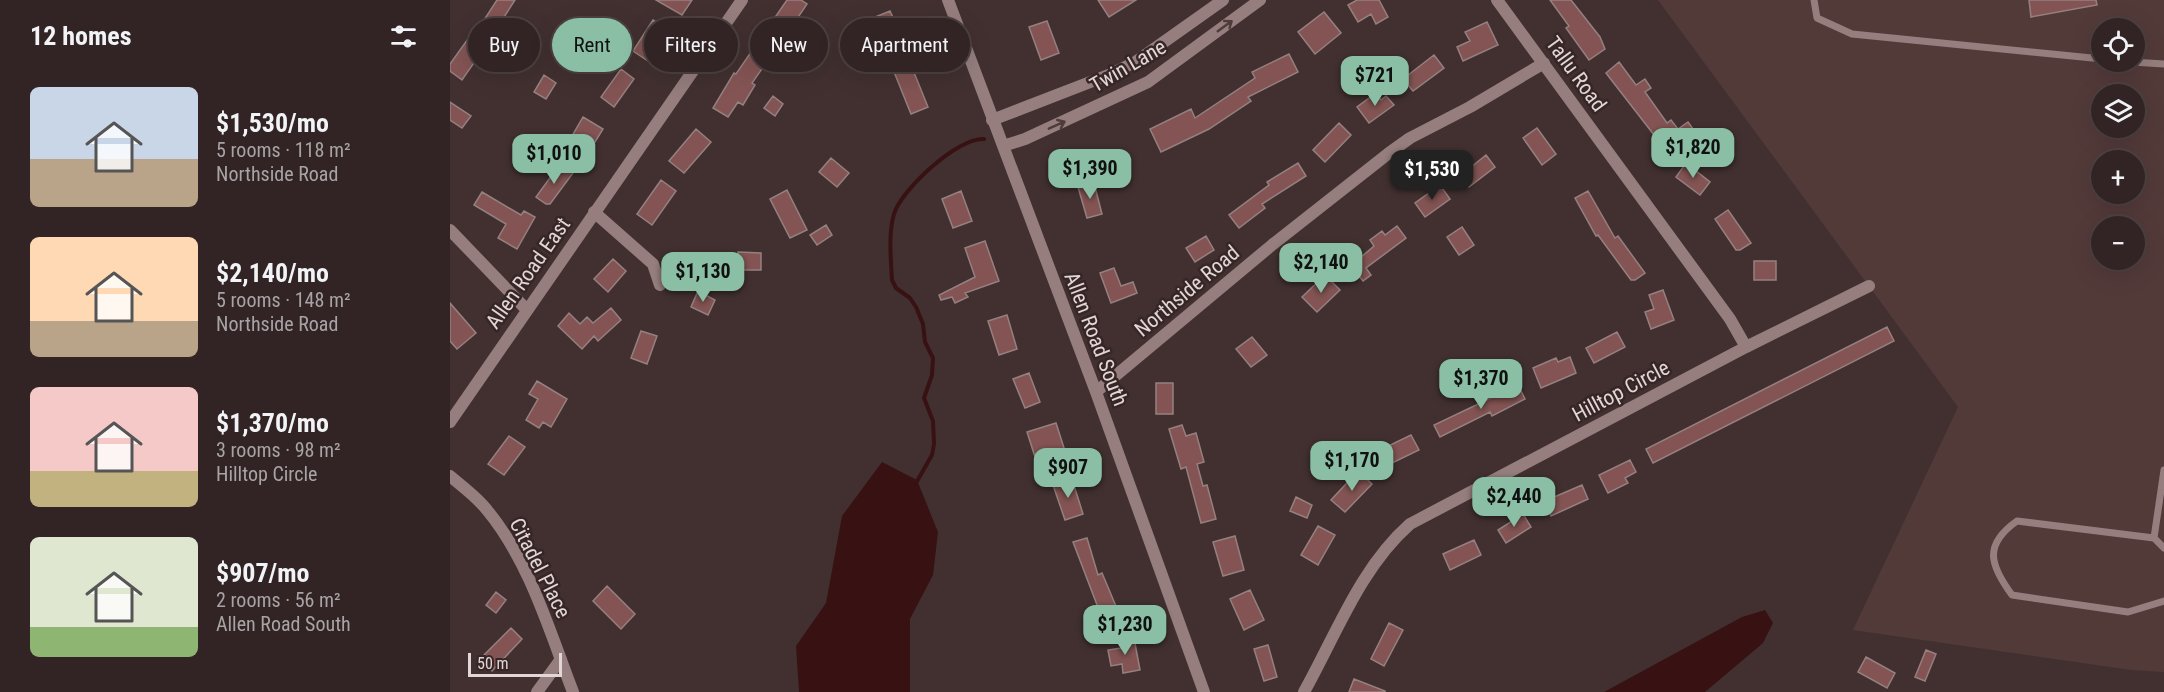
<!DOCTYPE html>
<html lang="en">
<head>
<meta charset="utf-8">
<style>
	:root { --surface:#322424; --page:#3a2c2c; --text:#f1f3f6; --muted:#a8a4a6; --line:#4d4141; --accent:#8abfa5 }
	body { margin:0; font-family:"Roboto Condensed",sans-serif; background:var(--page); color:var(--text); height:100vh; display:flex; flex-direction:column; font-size:22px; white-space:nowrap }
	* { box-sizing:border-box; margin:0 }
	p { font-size:20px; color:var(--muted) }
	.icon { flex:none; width:33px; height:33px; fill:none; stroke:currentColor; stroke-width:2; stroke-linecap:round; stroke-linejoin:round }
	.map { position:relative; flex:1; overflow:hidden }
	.side { display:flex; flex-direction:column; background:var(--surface); width:450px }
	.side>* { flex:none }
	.banner { position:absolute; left:18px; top:18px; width:570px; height:54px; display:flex; gap:12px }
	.buttons { position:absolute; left:1641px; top:18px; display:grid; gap:12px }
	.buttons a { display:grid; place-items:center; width:54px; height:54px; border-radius:50%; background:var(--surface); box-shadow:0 6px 24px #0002,0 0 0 2px var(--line); font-size:30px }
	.scale { position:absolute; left:18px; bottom:15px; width:94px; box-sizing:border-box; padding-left:6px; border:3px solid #e2d6d6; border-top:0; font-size:16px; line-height:21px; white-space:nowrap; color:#e2d6d6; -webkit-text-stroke:4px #372626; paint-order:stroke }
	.price { position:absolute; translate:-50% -51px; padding:0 14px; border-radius:12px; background:var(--accent); color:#111; font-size:20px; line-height:39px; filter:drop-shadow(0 2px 3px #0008) }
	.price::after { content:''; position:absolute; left:50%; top:36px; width:18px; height:14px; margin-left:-9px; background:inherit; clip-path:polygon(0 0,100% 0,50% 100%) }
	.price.active { background:#222; color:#fff }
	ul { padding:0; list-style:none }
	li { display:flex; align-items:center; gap:18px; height:150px; padding:0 30px }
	li span { display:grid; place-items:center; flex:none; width:168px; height:120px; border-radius:9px; color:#555 }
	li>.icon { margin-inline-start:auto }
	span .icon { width:72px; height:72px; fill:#fffc; stroke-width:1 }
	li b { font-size:26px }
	h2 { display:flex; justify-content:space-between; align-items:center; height:72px; padding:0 30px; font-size:26px }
	.tag { padding:0 21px; border-radius:27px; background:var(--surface); box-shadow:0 6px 24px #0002,0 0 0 2px var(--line); font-size:21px; line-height:54px }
	.tag.active { background:var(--accent); color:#111 }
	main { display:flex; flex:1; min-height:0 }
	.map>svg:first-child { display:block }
</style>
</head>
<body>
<main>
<section class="side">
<h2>12 homes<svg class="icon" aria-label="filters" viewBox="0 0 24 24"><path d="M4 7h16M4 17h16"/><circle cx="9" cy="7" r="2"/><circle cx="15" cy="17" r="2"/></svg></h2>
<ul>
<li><span style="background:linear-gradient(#c9d6e8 60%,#b9a48a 0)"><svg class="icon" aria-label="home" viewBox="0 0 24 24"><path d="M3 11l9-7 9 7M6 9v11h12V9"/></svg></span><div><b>$1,530/mo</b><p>5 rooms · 118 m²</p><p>Northside Road</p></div></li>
<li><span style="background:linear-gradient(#ffd9b3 70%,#b9a48a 0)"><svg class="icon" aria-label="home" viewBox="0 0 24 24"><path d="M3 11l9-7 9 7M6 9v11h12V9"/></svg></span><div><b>$2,140/mo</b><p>5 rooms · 148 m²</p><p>Northside Road</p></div></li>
<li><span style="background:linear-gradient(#f6c9c9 70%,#c2b280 0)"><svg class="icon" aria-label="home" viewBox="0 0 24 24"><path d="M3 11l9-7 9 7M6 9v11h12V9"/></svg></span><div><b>$1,370/mo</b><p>3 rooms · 98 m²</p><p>Hilltop Circle</p></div></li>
<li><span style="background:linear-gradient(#dfe7d0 75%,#8fb573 0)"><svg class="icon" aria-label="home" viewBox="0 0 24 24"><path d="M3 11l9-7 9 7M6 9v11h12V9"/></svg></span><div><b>$907/mo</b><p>2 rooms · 56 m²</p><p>Allen Road South</p></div></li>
</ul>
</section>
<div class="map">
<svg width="1714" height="692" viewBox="0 0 1714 692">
	<rect width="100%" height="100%" fill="#423030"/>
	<path fill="#523a39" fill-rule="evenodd" d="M1208,0h506v672l-33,-2 -278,-40 105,-223zM1652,28h32v34h-32zM1652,94h32v34h-32zM1652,160h32v34h-32zM1652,226h32v34h-32z"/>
	<path fill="#381113" d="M432,462l35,18 21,52 -5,43 -23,44v73h-111l-3,-46 30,-43 16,-87z
		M1315,610l8,13 -10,20 -58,49h-101l138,-75z"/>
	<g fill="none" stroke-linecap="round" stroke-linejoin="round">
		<path stroke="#381113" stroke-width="4" d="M466,483l16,-28 2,-11 -1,-23 -9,-23 8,-23 1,-17 -8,-16 -2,-18 -7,-17 -6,-9 -14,-10 -4,-8c-1,-20 -4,-46 2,-66 7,-24 64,-77 90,-75"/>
	</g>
	<path fill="#835453" stroke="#958080" stroke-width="1.5" d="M47,0h18l-18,28 -13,-8z
		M206,0h36l-10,15z
		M337,0h14l6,4 -25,37 13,9 -6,8 -13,-9 -24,34 3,2 -12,20 -5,-3 -10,15 -15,-9 21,-35 2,1z
		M648,0h38l-27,17z
		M907,0h22l9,17 -12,7 -5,-10 -13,8 -10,-17z
		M1100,0h21l29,37 5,12 -16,11 -23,-32 3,-2z
		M1579,0h67l1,5 -66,12z
		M440,11l14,30 -16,8 -15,-31z
		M874,12l17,21 -26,21 -17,-22z
		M203,20l15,9 -20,32 -15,-10z
		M597,21l12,32 -18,7 -12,-33z
		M1037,22l11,23 -35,16 -6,-14 13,-6 -5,-9z
		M20,36l15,11 -23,33 -12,-9v-7z
		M839,54l9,18 -50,25 3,4 -42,28 -48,23 -11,-23 41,-20 4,9 60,-40 -3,-6z
		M984,55l10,13 -31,23 -10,-12z
		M459,60l19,47 -17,7 -19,-47z
		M1169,62l17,23 9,-6 6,9 -6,4 22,31 4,-3 7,9 10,-7 8,11 -28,20 -62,-80z
		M171,69l13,10 -20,28 -13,-10z
		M94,75l12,8 -10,16 -12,-7z
		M926,93l5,7 5,-4 8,9 -25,18 -12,-16z
		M323,96l10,8 -8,12 -11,-8z
		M0,102l21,14 -9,12 -12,-8z
		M133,117l20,12 -16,26 -19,-12z
		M889,123l12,12 -26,27 -12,-12z
		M1087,128l19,26 -14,11 -19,-27z
		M246,129l15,13 -27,31 -15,-12z
		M84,136l12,8 -12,18 -12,-8z
		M1036,155l9,12 -26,20 -9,-11z
		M381,158l18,15 -12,14 -18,-15z
		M848,163l8,13 -44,28 3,4 -26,20 -10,-13 40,-30 -2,-3z
		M1236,163l24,19 -10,13 -24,-18z
		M110,164l13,9 -23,31h-4l-10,-7z
		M211,180l15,11 -24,34 -15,-11z
		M644,183l8,31 -15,4 -9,-31z
		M990,185l10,14 -25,18 -10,-14z
		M337,190l20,40 -17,8 -20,-39z
		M511,191l11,30 -19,7 -11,-29z
		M1138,191l27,47 3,-2 27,37 -10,7h-4l-33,-45 -2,1 -21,-38z
		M32,192l39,23 3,-4 11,6 -18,32 -19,-11 8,-14 -32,-19z
		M1278,210l23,33 -11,7h-4l-21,-31z
		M376,225l6,10 -15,10 -7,-10z
		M947,226l9,12 -40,30 5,7 -8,6 -9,-11 -5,4 -8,-10 14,-12 5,6 14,-12 -4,-6 12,-9 3,4z
		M1012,227l12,18 -15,10 -12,-18z
		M756,236l8,14 -19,12 -9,-14z
		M535,241l14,40 -34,12 3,4 -13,6 -3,-6 -11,3 -2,-5 36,-18 -10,-29z
		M288,252l23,1v17h-23z
		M163,259l13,12 -18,21 -14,-13z
		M1304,261h22v19h-22z
		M664,268l7,18 12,-4 4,11 -26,10 -11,-30z
		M875,275l15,15 -23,22 -15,-15z
		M1213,290l11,30 -23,9 -6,-17 9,-3 -5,-14z
		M248,291l17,9 -7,15 -17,-8z
		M0,303l26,30 -19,16 -7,-8z
		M161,308l10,12 -23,21 -4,-5 -12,13 -24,-23 11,-13 11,11 7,-7 6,6z
		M557,315l10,34 -18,6 -11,-34z
		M1437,327l7,14 -241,122 -7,-14z
		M191,331l16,5 -10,28 -16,-6z
		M1167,332l8,15 -31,16 -8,-15z
		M802,337l15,18 -16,12 -15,-18z
		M1120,357l6,16 -35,15 -8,-20 23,-10 2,4z
		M579,373l11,29 -15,6 -12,-29z
		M87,381l30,18 -16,28 -8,-5 -4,6 -13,-8 12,-21 -9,-5z
		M706,383h17v31h-17z
		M1068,385l7,14 -33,17 -2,-4 -50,25 -6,-12z
		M606,423l9,28 -29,9 -9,-28z
		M732,425l4,11 10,-3 8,29 -7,2 6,22 4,-1 9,34 -15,4 -15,-56 -5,2 -12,-40z
		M961,435l8,15 -29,14 -8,-15z
		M59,436l16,11 -21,28 -16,-11z
		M1180,460l6,12 -11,6 3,5 -20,10 -9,-18z
		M908,471l14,13 -27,28 -14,-12z
		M622,479l11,35 -18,6 -12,-35z
		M1132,485l6,14 -37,17 -6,-15z
		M846,497l16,8 -5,13 -17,-7z
		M1073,514l8,13 -25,16 -8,-13z
		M868,526l17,9 -17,30 -17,-10z
		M785,536l9,34 -21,6 -10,-34z
		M637,538l11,37 4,-2 16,38 -16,7 -29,-76z
		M1024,540l7,15 -31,15 -7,-16z
		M157,586l28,28 -14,15 -28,-28z
		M800,590l14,30 -20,10 -14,-31z
		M46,592l10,8 -10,13 -10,-8z
		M939,623l14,7 -19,36 -13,-7z
		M61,628l11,11 -30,32 -12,-12z
		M684,638l6,32 -17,3 -1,-9 -11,2 -3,-16 13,-2 -1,-7z
		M818,645l9,32 -13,4 -10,-32z
		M1476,650l10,4 -11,27 -10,-4z
		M1416,657l29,16 -8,15 -29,-16z
		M904,679l31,12v1h-36z"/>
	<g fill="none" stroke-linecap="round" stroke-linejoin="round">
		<path stroke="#957e7d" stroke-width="7" d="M1364,0l3,18 35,16 250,25
			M1682,62l32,2
			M1714,470l-10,68 10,10
			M1704,538l-137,-17c-34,24 -27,44 -5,74l116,17 36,-11"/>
		<path stroke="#957e7d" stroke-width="12" d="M498,0l148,392 108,300
			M1047,0l233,319 16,28
			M542,120l119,-46 26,-13 86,-61
			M553,146l22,-7 123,-57 112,-82
			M144,212l59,52 7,21
			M0,230l76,79
			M646,392l176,-147 117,-92 21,-15 60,-31 74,-44
			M0,422l292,-422
			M0,476c13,11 27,21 37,34 43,52 62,120 86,182
			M87,692l24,-33
			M854,692c32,-57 56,-124 106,-168l336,-177 123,-61"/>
	</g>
	<defs><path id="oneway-shaft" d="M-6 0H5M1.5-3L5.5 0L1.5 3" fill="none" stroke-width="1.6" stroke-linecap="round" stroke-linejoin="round" transform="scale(1.5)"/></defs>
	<g stroke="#4e3c3c">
		<use href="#oneway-shaft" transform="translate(775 26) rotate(-36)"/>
		<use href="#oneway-shaft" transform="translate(607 125) rotate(-24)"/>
	</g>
	<g text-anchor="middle" stroke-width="5" stroke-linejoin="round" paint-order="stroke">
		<g font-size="21" fill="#e2d6d6" stroke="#372626">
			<text transform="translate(678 66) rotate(-30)" y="7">Twin Lane</text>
			<text transform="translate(1126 74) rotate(54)" y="7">Tallu Road</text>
			<text transform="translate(78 273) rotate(-55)" y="7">Allen Road East</text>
			<text transform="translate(737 291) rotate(-40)" y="7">Northside Road</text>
			<text transform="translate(646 339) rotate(69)" y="7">Allen Road South</text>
			<text transform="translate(1171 391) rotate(-28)" y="7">Hilltop Circle</text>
			<text transform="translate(90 568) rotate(63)" y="7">Citadel Place</text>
		</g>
	</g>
</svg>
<div class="buttons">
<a><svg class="icon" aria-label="locate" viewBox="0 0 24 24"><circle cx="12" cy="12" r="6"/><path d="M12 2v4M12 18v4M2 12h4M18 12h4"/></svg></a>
<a><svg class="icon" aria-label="layers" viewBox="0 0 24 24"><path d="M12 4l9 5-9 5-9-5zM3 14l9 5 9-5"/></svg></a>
<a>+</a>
<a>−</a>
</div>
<div class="scale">50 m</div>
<b class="price" style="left:925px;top:107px">$721</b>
<b class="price" style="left:1243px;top:179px">$1,820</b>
<b class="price" style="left:104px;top:185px">$1,010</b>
<b class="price" style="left:640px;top:200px">$1,390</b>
<b class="price active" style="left:982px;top:201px">$1,530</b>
<b class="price" style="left:871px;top:294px">$2,140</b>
<b class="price" style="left:253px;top:303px">$1,130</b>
<b class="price" style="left:1031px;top:410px">$1,370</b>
<b class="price" style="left:902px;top:492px">$1,170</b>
<b class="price" style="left:618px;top:499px">$907</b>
<b class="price" style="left:1064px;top:528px">$2,440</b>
<b class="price" style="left:675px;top:656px">$1,230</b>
<div class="banner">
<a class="tag">Buy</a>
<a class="tag active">Rent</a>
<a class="tag">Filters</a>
<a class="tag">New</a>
<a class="tag">Apartment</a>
</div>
</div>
</main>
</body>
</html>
